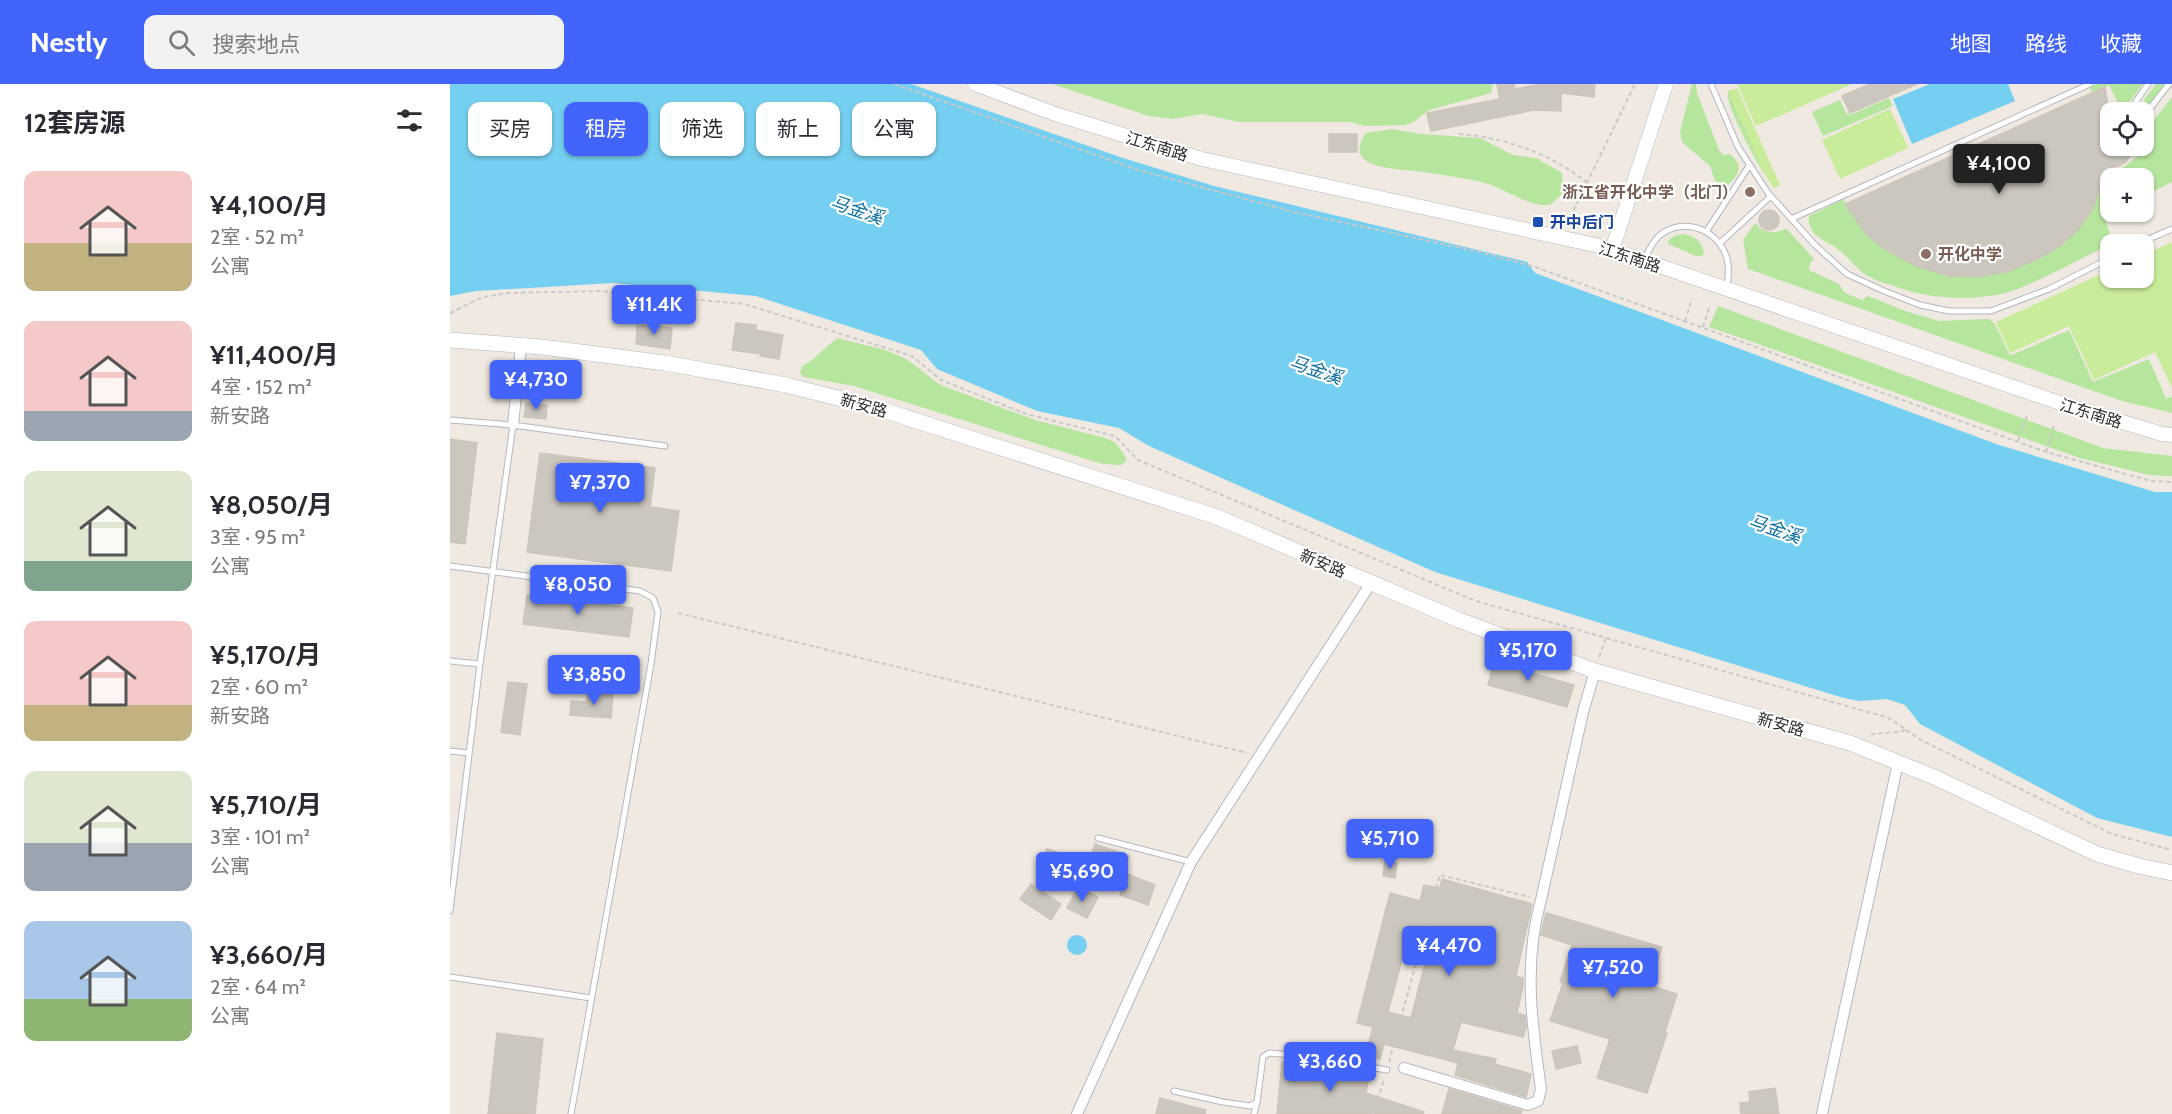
<!DOCTYPE html>
<html lang="zh">
<head>
<meta charset="utf-8">
<style>
	:root { --surface:#fff; --page:#f2f2f3; --text:#2b2b33; --muted:#7c7c81; --accent:#4264fb }
	body { margin:0; font-family:Cabin,"Noto Sans SC",sans-serif; background:var(--page); color:var(--text); height:100vh; display:flex; flex-direction:column; font-size:22px; white-space:nowrap }
	* { box-sizing:border-box; margin:0 }
	p { font-size:20px; color:var(--muted) }
	.icon { flex:none; width:33px; height:33px; fill:none; stroke:currentColor; stroke-width:2; stroke-linecap:round; stroke-linejoin:round }
	.map { position:relative; flex:1; overflow:hidden }
	.sheet { display:flex; flex-direction:column; background:var(--surface); width:450px }
	.sheet>* { flex:none }
	.guide { position:absolute; left:18px; top:18px; width:570px; height:54px; display:flex; gap:12px }
	.controls { position:absolute; left:1650px; top:18px; display:grid; gap:12px }
	.controls a { display:grid; place-items:center; width:54px; height:54px; border-radius:12px; background:var(--surface); box-shadow:0 2px 4px #0004; font-size:30px }
	.price { position:absolute; translate:-50% -51px; padding:0 14px; border-radius:6px; background:var(--accent); color:#fff; font-size:20px; line-height:39px; filter:drop-shadow(0 2px 3px #0008) }
	.price::after { content:''; position:absolute; left:50%; top:36px; width:18px; height:14px; margin-left:-9px; background:inherit; clip-path:polygon(0 0,100% 0,50% 100%) }
	.price.active { background:#222; color:#fff }
	ul { padding:0; list-style:none }
	li { display:flex; align-items:center; gap:18px; height:150px; padding:0 24px }
	li span { display:grid; place-items:center; flex:none; width:168px; height:120px; border-radius:12px; color:#555 }
	li>.icon { margin-inline-start:auto }
	span .icon { width:72px; height:72px; fill:#fffc; stroke-width:1 }
	li b { font-size:26px }
	h2 { display:flex; justify-content:space-between; align-items:center; height:72px; padding:0 24px; font-size:26px }
	.tag { padding:0 21px; border-radius:12px; background:var(--surface); box-shadow:0 2px 4px #0004; font-size:21px; line-height:54px }
	.tag.active { background:var(--accent); color:#fff }
	header { display:flex; align-items:center; gap:36px; box-sizing:border-box; height:84px; padding:0 30px; background:var(--accent); color:#fff }
	header strong { font-size:28px }
	nav { display:flex; gap:33px; margin-inline-start:auto; font-size:21px }
	.search { width:420px; height:54px; background:var(--page); display:flex; align-items:center; gap:15px; box-sizing:border-box; padding:0 21px; border-radius:12px; color:var(--muted); font-size:22px }
	main { display:flex; flex:1; min-height:0 }
	.map>svg:first-child { display:block }
</style>
</head>
<body>
<header>
<strong>Nestly</strong>
<div class="search"><svg class="icon" aria-label="search" viewBox="0 0 24 24"><circle cx="10" cy="10" r="6"/><path d="M15 15l6 6"/></svg>搜索地点</div>
<nav><a>地图</a><a>路线</a><a>收藏</a></nav>
</header>
<main>
<section class="sheet">
<h2>12套房源<svg class="icon" aria-label="filters" viewBox="0 0 24 24"><path d="M4 7h16M4 17h16"/><circle cx="9" cy="7" r="2"/><circle cx="15" cy="17" r="2"/></svg></h2>
<ul>
<li><span style="background:linear-gradient(#f6c9c9 60%,#c2b280 0)"><svg class="icon" aria-label="home" viewBox="0 0 24 24"><path d="M3 11l9-7 9 7M6 9v11h12V9"/></svg></span><div><b>¥4,100/月</b><p>2室 · 52 m²</p><p>公寓</p></div></li>
<li><span style="background:linear-gradient(#f6c9c9 75%,#9aa5b1 0)"><svg class="icon" aria-label="home" viewBox="0 0 24 24"><path d="M3 11l9-7 9 7M6 9v11h12V9"/></svg></span><div><b>¥11,400/月</b><p>4室 · 152 m²</p><p>新安路</p></div></li>
<li><span style="background:linear-gradient(#dfe7d0 75%,#7fa58c 0)"><svg class="icon" aria-label="home" viewBox="0 0 24 24"><path d="M3 11l9-7 9 7M6 9v11h12V9"/></svg></span><div><b>¥8,050/月</b><p>3室 · 95 m²</p><p>公寓</p></div></li>
<li><span style="background:linear-gradient(#f6c9c9 70%,#c2b280 0)"><svg class="icon" aria-label="home" viewBox="0 0 24 24"><path d="M3 11l9-7 9 7M6 9v11h12V9"/></svg></span><div><b>¥5,170/月</b><p>2室 · 60 m²</p><p>新安路</p></div></li>
<li><span style="background:linear-gradient(#dfe7d0 60%,#9aa5b1 0)"><svg class="icon" aria-label="home" viewBox="0 0 24 24"><path d="M3 11l9-7 9 7M6 9v11h12V9"/></svg></span><div><b>¥5,710/月</b><p>3室 · 101 m²</p><p>公寓</p></div></li>
<li><span style="background:linear-gradient(#a9c7e8 65%,#8fb573 0)"><svg class="icon" aria-label="home" viewBox="0 0 24 24"><path d="M3 11l9-7 9 7M6 9v11h12V9"/></svg></span><div><b>¥3,660/月</b><p>2室 · 64 m²</p><p>公寓</p></div></li>
</ul>
</section>
<div class="map">
<svg width="1722" height="1030" viewBox="0 0 1722 1030">
	<rect width="100%" height="100%" fill="#efe9e1"/>
	<path fill="#b6e59e" d="M602,0h441l-2,9 -62,17 -14,11 -9,4 -41,1 -14,-4h-112l-37,-8 -29,5 -24,-3z
		M1242,0h4l1,9 22,57 4,5 7,-1c15,13 8,21 -3,32l-12,-5 -5,-15 -28,-24 -2,-10z
		M1645,0h48l-16,21 -9,-2 -9,-18 -18,7 -1,-4z
		M1706,0h9l-17,22 -4,-6z
		M1278,7l37,84c-8,-12 -41,-72 -37,-84z
		M1722,13v85l-28,14v-18h-34l2,34 -6,2 -1,5 8,24c-32,15 -63,33 -95,46 -34,13 -88,11 -121,-2 -11,-4 -25,-7 -34,-14 -8,-6 -15,-16 -23,-22 -11,-10 -34,-14 -31,-35l35,-17 1,5 21,30 111,43 29,-5 30,-12 24,-14 18,-16 15,-21 10,-26 34,-26 7,-11v-13z
		M1439,14l4,8 -70,30 -11,-24 28,-12 6,13 4,2z
		M942,45l28,5 60,4 33,17 23,3 26,15 1,20 -13,12c-23,2 -43,-16 -65,-22 -18,-5 -37,-7 -55,-10 -15,-3 -58,-3 -67,-15 -7,-7 -2,-18 3,-25z
		M1305,139c7,10 21,12 31,5l28,31 -4,4 -1,7 30,14 6,9 17,7 6,-4 40,16 31,9 50,-2 6,5 14,30 3,1 57,-25 24,52 56,-23 17,40 6,-3v17l-50,-12 -374,-132 -5,-29z
		M1233,150c12,2 20,8 21,20l-3,2h-5l-28,-12v-3l6,-5z
		M1268,222l385,142 69,8v20l-23,-1 -69,-17 -336,-119 -35,-12z
		M388,254c23,7 51,10 71,23 12,8 21,18 34,25l92,34 70,18 11,5 11,16 -5,6 -20,-1 -248,-78 -50,-9 -4,-4 2,-7c15,-7 22,-19 36,-28z"/>
	<path fill="#c9ec9a" d="M1287,0h115l-96,42z
		M1287,4l43,97 -6,3 -9,-13 -37,-84z
		M1440,25l18,39 -68,31 -18,-39z
		M1722,158v146l-17,-36 -61,28 -25,-54 -59,27 -14,-31 114,-52v8h34v-23z"/>
	<path fill="#75cff0" d="M0,0h461l212,74 91,28 313,76 8,11 464,172 156,47h17v345l-75,-19 -177,-94 -15,-19 -18,-6 -29,2 -18,-4 -405,-125 -286,-126 -30,-18 -82,-17 -100,-42 -16,-19 -165,-54 -143,-13 -137,8 -26,5z
		M1480,0h78l7,17 -103,43 -19,-45z
		M617 861a10 10 0 1 1 20 0a10 10 0 1 1-20 0Z"/>
	<path fill="#cbc7bf" stroke="#cbc5ba" stroke-width="1.5" fill-rule="evenodd" d="M1047,0h17l1,5 27,-5h53l-1,13 -33,-4v18l-27,-1 -103,21 -4,-18 73,-14z
		M1420,0h47l-67,29 -8,-17z
		M1655,3l5,31v28h26l-10,16 -8,4 -12,2 -13,41 -15,21 -18,16 -24,14 -30,12 -29,5 -28,-1 -30,-9 -33,-17 -20,-16 -21,-30z
		M879,50h28v18h-28z
		M1309 136a10 10 0 1 1 20 0a10 10 0 1 1-20 0Z
		M286,239l20,2v5l27,5 -4,24 -19,-3 1,-2 -29,-4z
		M187,241l35,3 -2,21 -34,-5z
		M76,319l21,2 -1,14 -22,-2z
		M0,355l27,4 -12,101 -15,-2z
		M90,369l115,15 -5,39 29,4 -8,60 -144,-19z
		M77,511l106,13 -4,29 -106,-13z
		M1046,570l24,7 -2,8 56,16 -7,22 -79,-22z
		M58,598l19,2 -7,51 -19,-3z
		M138,607l25,2 -2,25 -41,-3 1,-14 16,1z
		M645,760l34,12 -8,21 -33,-12z
		M597,765l24,8 -7,18 -23,-8z
		M935,777l12,2 -2,15 -12,-2z
		M677,790l28,11 -7,20 -28,-10z
		M992,795l90,25 -16,72 7,2v8l-6,27 8,2 1,13 -3,9 -62,-15 -8,28 43,9 -1,5 36,10 -5,23 -71,-22 3,-12 -74,-19 -4,15 -14,-4 7,-28 -16,-4 33,-130 30,8 4,-16 16,3zM960,846l22,6 -21,82 -23,-6z
		M581,800l30,20 -10,16 -31,-21z
		M628,803l20,10 -11,21 -20,-10z
		M1096,829l116,34 -13,38 28,9 -12,38 2,1 -20,60 -50,-15 13,-39 -60,-18 13,-38 -3,-1 12,-37 -31,-10z
		M47,949l46,6 -8,75h-47z
		M1127,962l4,17 -25,6 -4,-18z
		M832,978l41,5 1,-3 34,9 -1,5 11,3 -2,12 58,19 -1,2h-146z
		M1325,1004l4,26h-38l-1,-11 10,-1 -1,-10z
		M999,1005l73,22 -1,3h-79z
		M710,1014l46,12 -1,4h-49z"/>
	<g fill="none" stroke-linecap="round" stroke-linejoin="round">
		<g stroke="#b4b7c1" stroke-width="7">
			<path id="service" d="M1261,0l27,63 30,46 47,52 32,29 37,17 36,14 29,6h42l58,-22 61,-31
				M1683,28l-1,-5 16,-23
				M1694,32l25,-32
				M1341,135l299,-135
				M1256,148l43,-66
				M1270,159l51,-47
				M1687,160l35,-15
				M1194,176c4,-8 9,-19 15,-24 26,-22 65,-4 69,28 1,8 0,16 -1,24
				M0,336l63,5 152,21
				M0,482l190,25 13,7 5,14 -7,52 -80,450
				M0,577l30,3
				M0,667l19,2
				M648,754l93,24
				M0,827l30,-247 33,-239
				M0,893l141,21
				M724,1007l49,11 27,4 7,-4 6,-45 6,-4 49,5 69,12
				M804,1030l3,-12"/>
		</g>
		<g stroke="#b4b7c1" stroke-width="12">
			<path id="minor" d="M63,341l8,-79
				M954,984l124,37 10,-4 3,-12c-9,-63 -18,-126 0,-189l42,-188 12,-41
				M627,1030l114,-252 180,-279
				M1372,1030l76,-351"/>
		</g>
		<g stroke="#b4b7c1" stroke-width="15">
			<path id="tertiary" d="M525,0l80,30 147,45 402,88 459,157 99,30 10,1
				M1162,166l54,-166"/>
		</g>
		<g stroke="#b4b7c1" stroke-width="16">
			<path id="secondary" d="M0,256l92,7 123,16 121,22 87,22 344,110 242,103 136,51 255,72 84,34 163,77 42,12 33,7"/>
		</g>
		<path stroke="#c9c9c9" stroke-width="2" stroke-dasharray="4.5 3" stroke-linecap="butt" d="M444,0l244,86 156,42 182,39 59,16 511,185 105,29 21,1
			M1009,50c44,3 94,20 128,49
			M1117,140l68,-140
			M0,229l33,-16 25,-4 93,-2 143,13 168,52 29,24 85,34 89,22 23,24 338,141 413,117 32,22 191,94 60,16
			M1235,237l7,-22
			M1253,243l7,-22
			M1568,357l9,-25
			M1596,368l8,-27
			M228,529l569,140
			M1149,573l7,-19
			M1421,650l27,-2 8,-2
			M939,978l51,-187 90,22
			M923,1030l11,-35"/>
		<use href="#service" stroke="#fff" stroke-width="5"/>
		<use href="#minor" stroke="#fff" stroke-width="10"/>
		<use href="#tertiary" stroke="#fff" stroke-width="14"/>
		<use href="#secondary" stroke="#fff" stroke-width="15"/>
	</g>
	<g fill="#8d6e63" stroke="#fff" stroke-width="2">
		<circle cx="1300" cy="108" r="6"/>
		<circle cx="1476" cy="170" r="6"/>
	</g>
	<rect fill="#1a4fb4" stroke="#fff" stroke-width="2" x="1082" y="132" width="12" height="12" rx="3"/>
	<g text-anchor="middle" stroke-width="4.5" stroke-linejoin="round" paint-order="stroke">
		<g font-size="16" fill="#2e2e2e" stroke="#fff">
			<text transform="translate(707 62) rotate(17)" y="6">江东南路</text>
			<text transform="translate(1180 173) rotate(18)" y="6">江东南路</text>
			<text transform="translate(414 321) rotate(16)" y="6">新安路</text>
			<text transform="translate(1641 329) rotate(17)" y="6">江东南路</text>
			<text transform="translate(873 479) rotate(23)" y="6">新安路</text>
			<text transform="translate(1331 640) rotate(16)" y="6">新安路</text>
		</g>
		<g font-size="16" font-weight="bold" fill="#785e54" stroke="#fff" text-anchor="end">
			<text x="1288" y="114">浙江省开化中学（北门）</text>
			<text x="1488" y="176" text-anchor="start">开化中学</text>
		</g>
		<g font-size="16" font-weight="bold" fill="#164399" stroke="#fff" text-anchor="start">
			<text x="1100" y="144">开中后门</text>
		</g>
		<g font-size="18" font-style="italic" fill="#0d6fa3" stroke="#fff">
			<text transform="translate(407 126) rotate(19)" y="6">马金溪</text>
			<text transform="translate(866 286) rotate(19)" y="6">马金溪</text>
			<text transform="translate(1325 445) rotate(19)" y="6">马金溪</text>
		</g>
	</g>
</svg>
<div class="controls">
<a><svg class="icon" aria-label="locate" viewBox="0 0 24 24"><circle cx="12" cy="12" r="6"/><path d="M12 2v4M12 18v4M2 12h4M18 12h4"/></svg></a>
<a>+</a>
<a>−</a>
</div>
<b class="price active" style="left:1549px;top:111px">¥4,100</b>
<b class="price" style="left:204px;top:252px">¥11.4K</b>
<b class="price" style="left:86px;top:327px">¥4,730</b>
<b class="price" style="left:150px;top:430px">¥7,370</b>
<b class="price" style="left:128px;top:532px">¥8,050</b>
<b class="price" style="left:1078px;top:598px">¥5,170</b>
<b class="price" style="left:144px;top:622px">¥3,850</b>
<b class="price" style="left:940px;top:786px">¥5,710</b>
<b class="price" style="left:632px;top:819px">¥5,690</b>
<b class="price" style="left:999px;top:893px">¥4,470</b>
<b class="price" style="left:1163px;top:915px">¥7,520</b>
<b class="price" style="left:880px;top:1009px">¥3,660</b>
<div class="guide">
<a class="tag">买房</a>
<a class="tag active">租房</a>
<a class="tag">筛选</a>
<a class="tag">新上</a>
<a class="tag">公寓</a>
</div>
</div>
</main>
</body>
</html>
